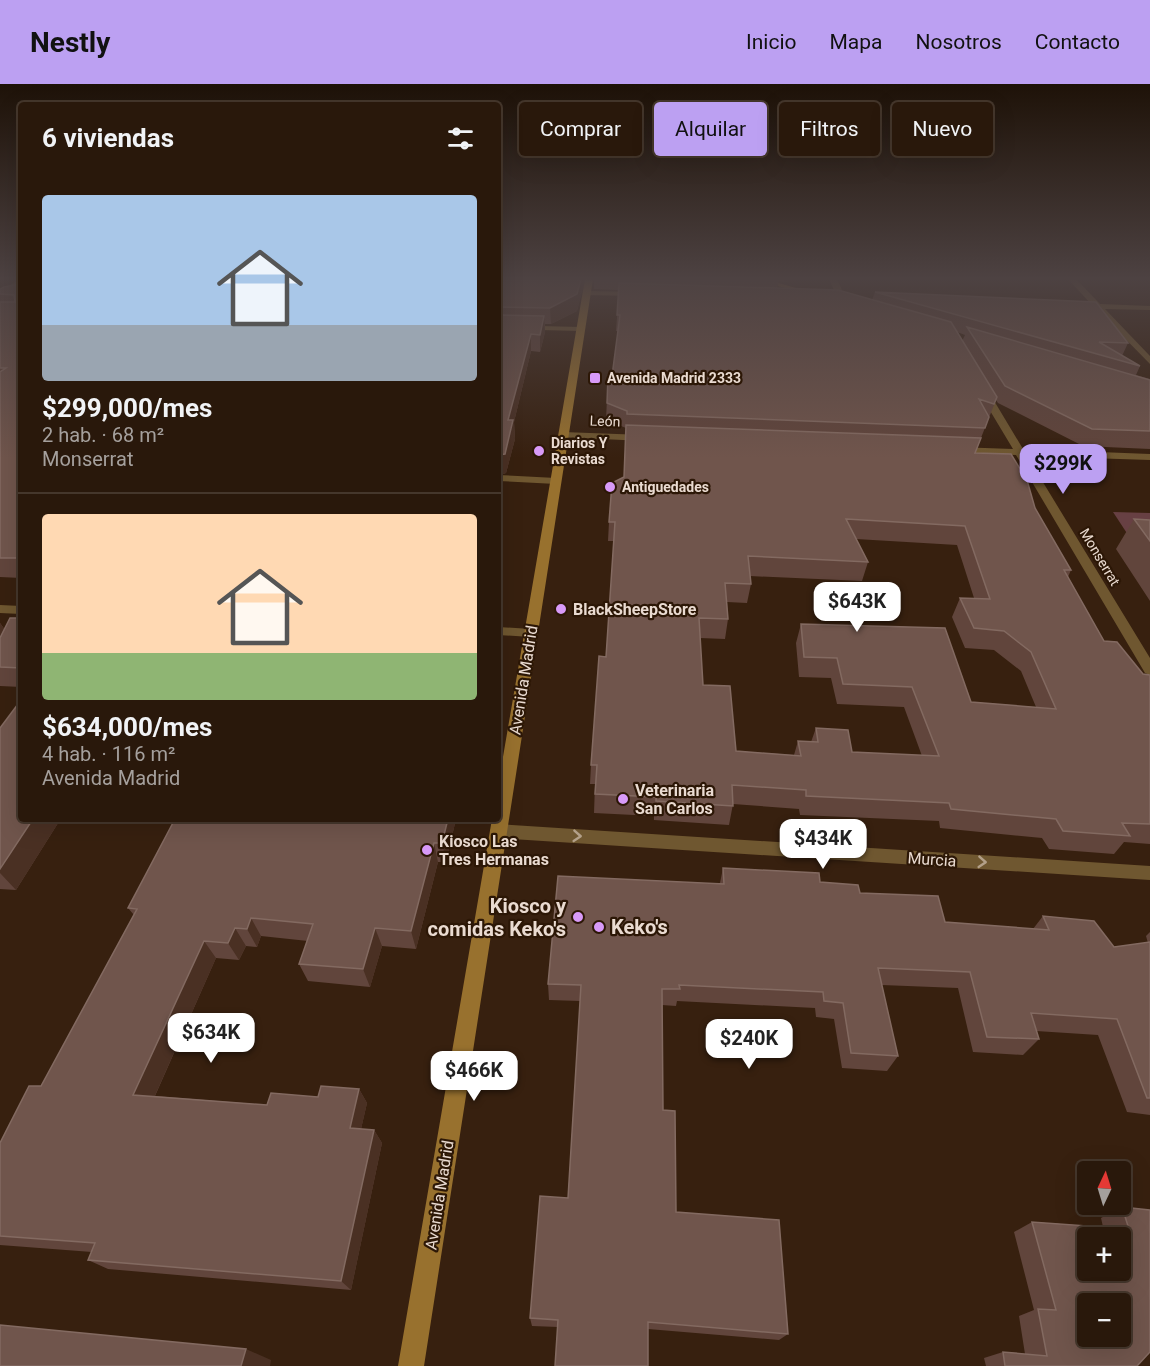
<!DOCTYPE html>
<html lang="es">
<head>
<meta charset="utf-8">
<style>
	:root { --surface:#29180b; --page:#352519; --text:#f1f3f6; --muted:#a5a09d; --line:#45372c; --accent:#bca0f2 }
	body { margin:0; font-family:Roboto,sans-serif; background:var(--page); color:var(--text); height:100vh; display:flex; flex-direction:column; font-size:22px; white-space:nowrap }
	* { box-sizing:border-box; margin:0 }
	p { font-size:20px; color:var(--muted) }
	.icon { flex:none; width:33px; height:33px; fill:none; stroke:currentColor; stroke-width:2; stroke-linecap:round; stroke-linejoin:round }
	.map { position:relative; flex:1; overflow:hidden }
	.drawer { position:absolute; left:18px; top:18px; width:483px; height:720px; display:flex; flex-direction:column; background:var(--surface); border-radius:6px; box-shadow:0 6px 24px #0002,0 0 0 2px var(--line) }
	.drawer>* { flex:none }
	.top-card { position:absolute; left:519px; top:18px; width:540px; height:54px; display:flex; gap:12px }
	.needle { width:39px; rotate:4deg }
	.buttons { position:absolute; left:1077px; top:1077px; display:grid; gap:12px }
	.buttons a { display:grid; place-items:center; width:54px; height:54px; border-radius:6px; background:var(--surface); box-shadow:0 6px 24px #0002,0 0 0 2px var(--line); font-size:30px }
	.price { position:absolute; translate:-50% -51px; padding:0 14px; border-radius:12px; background:#fff; color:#222; font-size:20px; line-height:39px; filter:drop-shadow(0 2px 3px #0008) }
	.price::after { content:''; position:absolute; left:50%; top:36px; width:18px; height:14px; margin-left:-9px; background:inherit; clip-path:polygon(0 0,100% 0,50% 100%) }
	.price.current { background:var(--accent); color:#111 }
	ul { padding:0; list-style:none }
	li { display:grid; align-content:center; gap:12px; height:318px; padding:0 24px }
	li+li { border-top:2px solid var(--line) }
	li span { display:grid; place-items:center; height:186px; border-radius:6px; color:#555 }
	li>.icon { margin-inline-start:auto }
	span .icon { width:108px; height:108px; fill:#fffc; stroke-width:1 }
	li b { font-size:26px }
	h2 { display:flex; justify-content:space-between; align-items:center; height:72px; padding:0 24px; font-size:26px }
	.chip { padding:0 21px; border-radius:6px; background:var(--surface); box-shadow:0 6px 24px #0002,0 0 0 2px var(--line); font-size:21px; line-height:54px }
	.chip.current { background:var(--accent); color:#111 }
	header { display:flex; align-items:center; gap:36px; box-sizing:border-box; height:84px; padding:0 30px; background:var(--accent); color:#111 }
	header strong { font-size:28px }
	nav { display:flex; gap:33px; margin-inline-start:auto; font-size:21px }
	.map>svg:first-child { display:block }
</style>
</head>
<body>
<header>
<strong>Nestly</strong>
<nav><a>Inicio</a><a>Mapa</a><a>Nosotros</a><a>Contacto</a></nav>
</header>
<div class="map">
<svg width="1150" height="1282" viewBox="0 0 1150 1282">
	<rect width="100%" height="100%" fill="#37200f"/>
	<path fill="#674043" d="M1113,428l37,1v34h-14z"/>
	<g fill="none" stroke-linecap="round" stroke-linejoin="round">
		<path fill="#6f5730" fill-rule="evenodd" d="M498,391l58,3 5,3 -5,3 -58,-3z"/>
		<path fill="#6f5730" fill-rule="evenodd" d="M21,195v5l-21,11v-5z
			M829,195h8l5,11 -12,11 -4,-2 8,-9z
			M1068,195h8l24,25 50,2v4l-45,-1 45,47v8l-54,-55 -17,-1v-4h12z
			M587,207l51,1 4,2 -4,2 -54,-1 -1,-2z
			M498,241l83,2 4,2 -4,2 -83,-2z
			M982,302l5,3 36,60 127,5v6l-123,-4 123,202v17l-5,-2 -129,-218 -60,-2 -5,-3 5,-3 57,2 -36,-60z
			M563,348l81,3 5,3 -5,3 -85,-4 -1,-2z
			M0,521l21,1v8l-21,-1z
			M498,543l33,2 7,4 -7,4 -33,-2z
			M498,740l652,42v14l-652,-42 -6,-2 -2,-5 2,-5z"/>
		<path fill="#98712e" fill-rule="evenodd" d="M585,195h8l-169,1087h-26l94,-547h6v-33z
			M753,195h12l48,14 -4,2z"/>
	</g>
	<path fill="#61453c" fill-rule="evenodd" d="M498,195h87l-8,32 -26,13h-6v8l-5,20 -9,-1 -17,71 1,17 -9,34 -3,1v10l-5,21z
		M594,195h213l-23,3 -5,-1 -2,7 95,12 3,-8 253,51 -6,13 18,10 -4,9 14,4v70l-67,-3 -85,-43 -2,-3 -21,53 60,55 36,62 -3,7 36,64 39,33 7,1v169l-26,-2 -10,12 -65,-5 -7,-11 -102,-10 -1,-7 -139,-6 -1,-6 -66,-5 -4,21 -75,-5v-4l-60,-3 1,-29h-5l1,-19 15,-108 8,-116h-6l1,-19 15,-45 2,-49 -20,-8 2,-44h4l6,-45h-2l3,-41 -25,-1zM957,248l8,3 -3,6zM856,455l101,6 17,53h-14l-8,19 13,31 29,2 27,21 15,36 -65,-5 -170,-78 -5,19 3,34 32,1 6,26 67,3 18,49 -70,-4 -36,-24 -5,14 -13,-1 -4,14 -58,-4 -33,-66 -3,-47 25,1 3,-20 -1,-17 20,1 4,-19 -1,-8 112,5 6,-19z
		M21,200v294l-21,-1v-288z
		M1134,435l16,1v81l-34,-52z
		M21,534v69l-21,-1v-63l5,7z
		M0,644l21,91h70l-1,3 -30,-2 -44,70 -16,-1z
		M175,735h281l-10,43h-8l-22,87 -34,-3 -12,41 -62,-6 -9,-17 9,-23 -47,-5 -4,11 -11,-1 -7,14 -23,-2 -61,138 112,9 51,-8 41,-8 8,14 -6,26 13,1 8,13 -31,147 -243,-21 -20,-9 4,-8 -92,-7v-102l41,-57 93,-171 -6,-7z
		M723,784l97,14 40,11 85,29 88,7 10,-13 71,31 34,-4 -2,-7 4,-4v183l-23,-3 -29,-77 -62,-4 3,8 -16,16 -50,-3 -15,-64 -76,-3 16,71 -11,15 -45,-3 -8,-49 -18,-2 -1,-9 -138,-7 -1,5 -14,-1 1,105 13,102 112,122 -9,6 -131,-11 -90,-2 -26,-1 -2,-8 38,-120 12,-197 -31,-1 -1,-16 172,-101z
		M1122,1123l28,3 -13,156h-151l-2,-8 19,-6 22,2 -6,-38 15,-6 -20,-78 18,-10 71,5 -2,-9z"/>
	<path fill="#4a3023" d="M581,195h4l-8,32 -26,13 -1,-16z
		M784,195h23l-23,3z
		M544,232l1,16 -5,20v-17z
		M531,250v17l-17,71 1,17 -9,34 -3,1v10l-5,21v-50z
		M0,539l10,14 -10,12z
		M33,735h26l1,1 -44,70 -16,-17v-4z
		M448,735h8l-10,43 -4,-19z
		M434,759l4,19 -22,87 -5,-18z
		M251,834l10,18 -4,11 -10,-18z
		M235,844l11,18 -7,14 -11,-17z
		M375,844l7,18 -12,41 -7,-18z
		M204,857l12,17 -67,151 -16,-14z
		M359,1005l8,14 -9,39 -8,-14z
		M374,1046l8,13 -31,147 -10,-9z
		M246,1265l25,11 -1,6h-29z"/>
	<path fill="#70554c" stroke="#836a61" stroke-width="1.5" fill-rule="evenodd" d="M498,195h83l-4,15 -27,14 -52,-1z
		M619,199l219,7 113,32 46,75 -3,7 -15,-5 10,18 -4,11 -358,-14v-3l-20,-8 1,-27h4l8,-61h-3z
		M21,200v274h-21v-186l6,-4h-6v-66h15l-1,-7 -14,-1v-5l4,-2z
		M875,208l221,10 32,41 -29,-1 41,24z
		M498,231l46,1 -4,19 -9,-1 -23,86h5l-8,34 -7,1z
		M967,243l183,53v51l-58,-2 -87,-43z
		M626,341l355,13 -6,15 36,1 16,26 8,28 36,62h-7l40,71 13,1 26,32 7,1v149l-28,-1 8,13 -67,-5 -7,-12 -105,-10 -2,-6 -143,-7v-6l-74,-5 1,21 -77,-5v-4l-61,-3 2,-29h-6l8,-109 7,1 9,-135h-6l3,-39 12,-6zM846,435l119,7 25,73 -30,-1 14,30 30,3 27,21 25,57 -85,-7 -26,-74 -144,-4 3,33 33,1 6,26 69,3 27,69 -87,-4 -4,-22 -32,-2 2,14 -20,-1 3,15 -65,-5 -6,-65 -27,-1 -4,-67 29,1 -3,-36 26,1 -3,-28 120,6z
		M498,380l4,1 -4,15z
		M1134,435l16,1v21z
		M10,534h11v50l-21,-1v-29z
		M21,616v119h12l-33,50v-141z
		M175,735h273l-6,24h-8l-23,88 -36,-3 -12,41 -64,-5 14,-40 -62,-6 -4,11 -12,-1 -7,15 -24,-2 -71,154 134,10 4,-12 47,4 3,-11 38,3 -9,39 24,2 -33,151 -253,-21 7,-17 -95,-7v-93l29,-57h12l96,-177 -9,-1z
		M723,784l96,5 1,9 38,3 2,8 78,3 7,26 104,8 -6,-14 51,5 20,26 36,-5v156h-3l-30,-79 -86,-6 8,26 -52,-2 -17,-65 -92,-4 20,88 -47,-3 -8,-50 -19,-2 -1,-9 -144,-7 1,4h-18l1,121 12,1 1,101 103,8 9,114 -140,-12v44h-93l3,-46 -28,-2 10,-122 28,2 13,-213 -33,-1 10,-108 166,8z
		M1122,1123l28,3v142l-13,14h-132l-2,-14 44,4 -9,-47 18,1 -24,-88 97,7zM1088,1154h32v32h-32zM1088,1220h32v32h-32z
		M0,1241l246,24 -5,17h-241z"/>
	<defs><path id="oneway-chevron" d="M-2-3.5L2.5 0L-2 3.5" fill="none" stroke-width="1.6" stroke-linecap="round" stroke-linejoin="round" transform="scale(1.5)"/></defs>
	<g stroke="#b3a089">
		<use href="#oneway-chevron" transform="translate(577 752) rotate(4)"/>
		<use href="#oneway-chevron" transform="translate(982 778) rotate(4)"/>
	</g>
	<linearGradient id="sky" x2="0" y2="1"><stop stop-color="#1e1208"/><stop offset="0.52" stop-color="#4d4242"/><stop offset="1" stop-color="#4d4242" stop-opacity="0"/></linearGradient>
	<rect width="1150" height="374" fill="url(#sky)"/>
	<g fill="#d89af8" stroke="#2c1706" stroke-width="2">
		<rect x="589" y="288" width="12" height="12" rx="3"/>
		<circle cx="539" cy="367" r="6"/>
		<circle cx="610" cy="403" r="6"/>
		<circle cx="561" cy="525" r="6"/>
		<circle cx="623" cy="715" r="6"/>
		<circle cx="427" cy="766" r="6"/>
		<circle cx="578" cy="833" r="6"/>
		<circle cx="599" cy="843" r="6"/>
	</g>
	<g text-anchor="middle" stroke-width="4.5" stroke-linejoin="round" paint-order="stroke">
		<g font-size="14" font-weight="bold" fill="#eadbd1" stroke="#2c1706" text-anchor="start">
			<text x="607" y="299">Avenida Madrid 2333</text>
			<text x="551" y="364">Diarios Y<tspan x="551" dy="16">Revistas</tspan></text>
			<text x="622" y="408">Antiguedades</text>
		</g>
		<g font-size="14" fill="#eadbd1" stroke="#2c1706">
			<text transform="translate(605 337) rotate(2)" y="5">León</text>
			<text transform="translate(1100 473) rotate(59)" y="5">Monserrat</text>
		</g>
		<g font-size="16" font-weight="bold" fill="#eadbd1" stroke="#2c1706" text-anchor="start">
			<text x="573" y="531">BlackSheepStore</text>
			<text x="635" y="712">Veterinaria<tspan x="635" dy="18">San Carlos</tspan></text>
			<text x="439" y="763">Kiosco Las<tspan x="439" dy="18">Tres Hermanas</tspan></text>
		</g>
		<g font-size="16" fill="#eadbd1" stroke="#2c1706">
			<text transform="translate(523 596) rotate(-81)" y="6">Avenida Madrid</text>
			<text transform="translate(932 775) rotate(4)" y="6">Murcia</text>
			<text transform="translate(439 1111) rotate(-81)" y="6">Avenida Madrid</text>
		</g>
		<g font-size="20" font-weight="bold" fill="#eadbd1" stroke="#2c1706" text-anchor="end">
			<text x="566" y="829">Kiosco y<tspan x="566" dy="23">comidas Keko's</tspan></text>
			<text x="611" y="850" text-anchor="start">Keko's</text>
		</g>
	</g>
</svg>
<div class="buttons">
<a><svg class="needle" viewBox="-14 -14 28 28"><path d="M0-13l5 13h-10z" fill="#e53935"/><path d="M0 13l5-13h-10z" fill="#a5a09d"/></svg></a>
<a>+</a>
<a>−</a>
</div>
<b class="price current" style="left:1063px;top:411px">$299K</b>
<b class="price" style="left:857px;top:549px">$643K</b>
<b class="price" style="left:823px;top:786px">$434K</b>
<b class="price" style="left:211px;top:980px">$634K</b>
<b class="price" style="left:749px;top:986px">$240K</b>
<b class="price" style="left:474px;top:1018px">$466K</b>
<div class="top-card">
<a class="chip">Comprar</a>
<a class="chip current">Alquilar</a>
<a class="chip">Filtros</a>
<a class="chip">Nuevo</a>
</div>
<section class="drawer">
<h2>6 viviendas<svg class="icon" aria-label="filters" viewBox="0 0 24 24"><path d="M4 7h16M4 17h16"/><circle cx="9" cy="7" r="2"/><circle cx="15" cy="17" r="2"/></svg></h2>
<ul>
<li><span style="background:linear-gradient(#a9c7e8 70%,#9aa5b1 0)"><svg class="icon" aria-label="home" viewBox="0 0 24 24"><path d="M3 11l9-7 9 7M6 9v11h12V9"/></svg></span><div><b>$299,000/mes</b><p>2 hab. · 68 m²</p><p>Monserrat</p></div></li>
<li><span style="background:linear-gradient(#ffd9b3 75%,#8fb573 0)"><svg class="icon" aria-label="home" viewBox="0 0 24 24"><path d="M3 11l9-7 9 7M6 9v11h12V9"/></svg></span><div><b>$634,000/mes</b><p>4 hab. · 116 m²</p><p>Avenida Madrid</p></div></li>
</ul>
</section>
</div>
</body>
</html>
